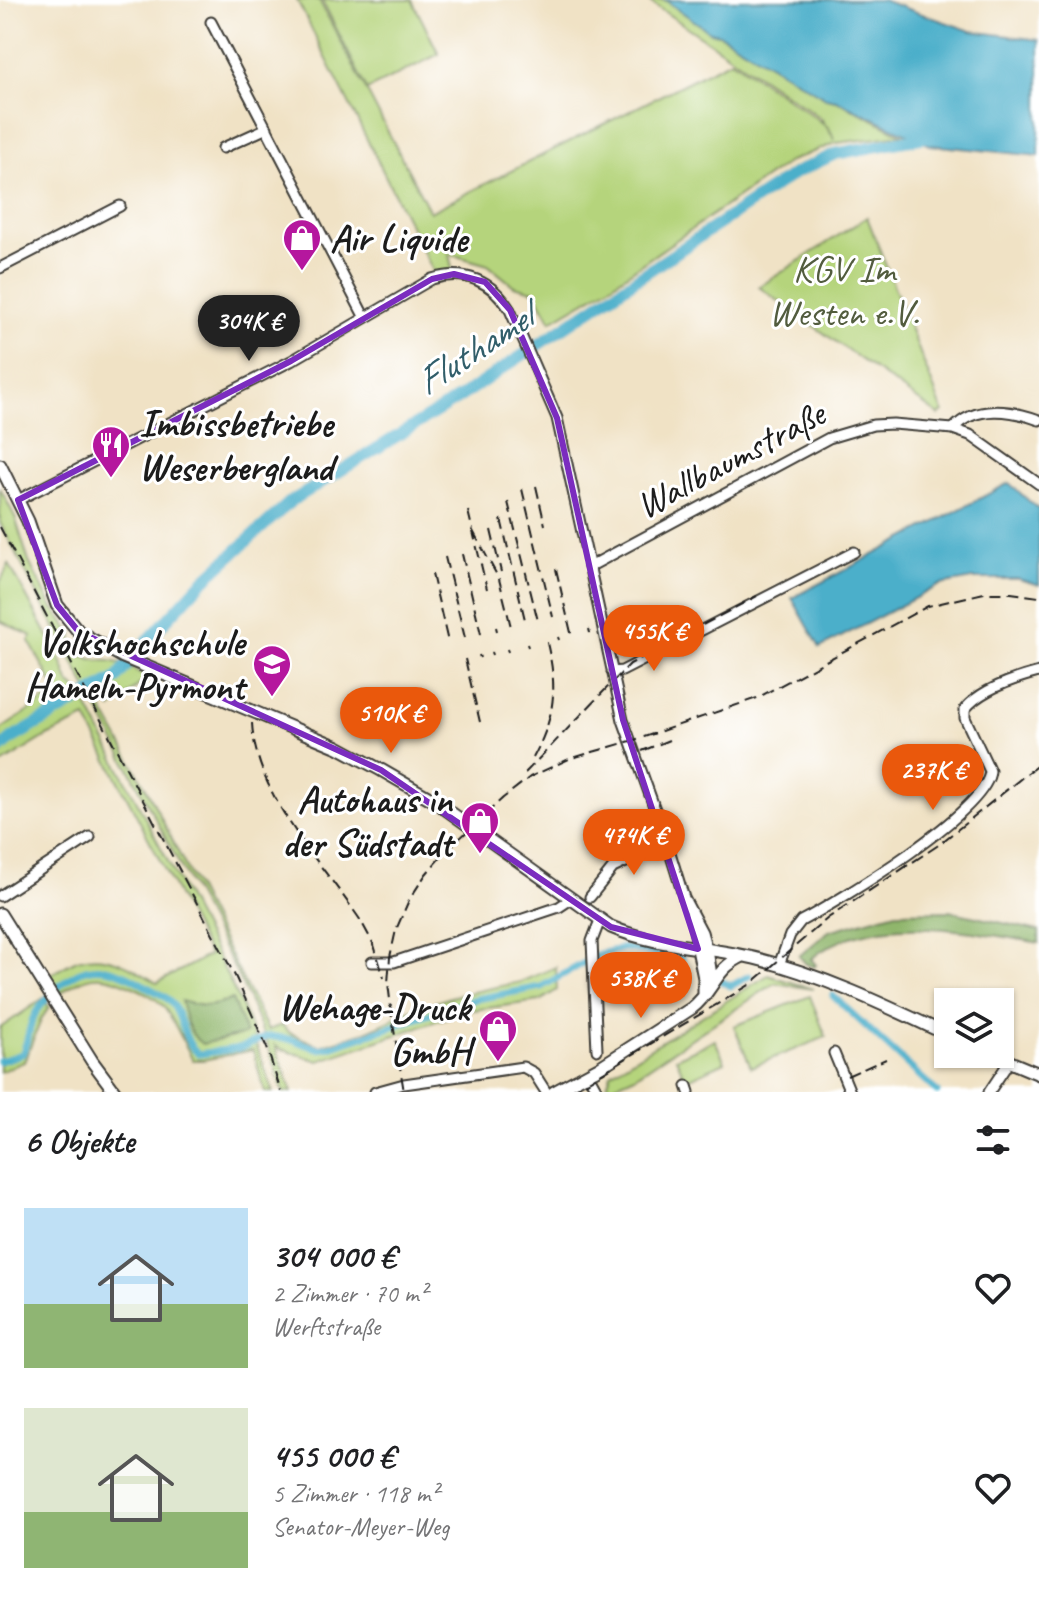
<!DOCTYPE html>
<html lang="de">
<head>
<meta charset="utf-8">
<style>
	:root { --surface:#fff; --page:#f6f6f6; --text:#202124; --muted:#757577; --accent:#ea580c }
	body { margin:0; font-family:Caveat,sans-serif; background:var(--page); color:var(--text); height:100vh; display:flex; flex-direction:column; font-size:30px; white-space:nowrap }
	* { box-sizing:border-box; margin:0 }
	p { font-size:26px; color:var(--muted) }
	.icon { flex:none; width:44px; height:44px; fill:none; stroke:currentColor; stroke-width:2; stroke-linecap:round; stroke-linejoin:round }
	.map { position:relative; height:1092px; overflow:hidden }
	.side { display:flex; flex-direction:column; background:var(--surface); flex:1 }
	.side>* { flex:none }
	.buttons { position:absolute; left:934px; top:988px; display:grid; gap:16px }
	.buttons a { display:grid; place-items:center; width:80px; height:80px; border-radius:0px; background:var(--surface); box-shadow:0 2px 6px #0004; font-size:40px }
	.price { position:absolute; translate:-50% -68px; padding:0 18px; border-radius:28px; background:var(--accent); color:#fff; font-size:26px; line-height:52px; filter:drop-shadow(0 2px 4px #0008) }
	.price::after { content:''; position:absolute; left:50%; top:48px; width:24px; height:18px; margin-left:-12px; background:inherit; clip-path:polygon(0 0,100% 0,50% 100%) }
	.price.current { background:#222; color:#fff }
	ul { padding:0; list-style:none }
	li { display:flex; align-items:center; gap:24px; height:200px; padding:0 24px }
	li span { display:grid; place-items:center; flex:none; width:224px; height:160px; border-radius:0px; color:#555 }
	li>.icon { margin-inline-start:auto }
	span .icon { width:96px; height:96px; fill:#fffc; stroke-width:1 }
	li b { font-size:34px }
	h2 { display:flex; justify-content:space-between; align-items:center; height:96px; padding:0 24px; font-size:34px }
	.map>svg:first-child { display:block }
</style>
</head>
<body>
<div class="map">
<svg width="1039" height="1092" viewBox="0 0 1039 1092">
	<rect width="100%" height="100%" fill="#fff"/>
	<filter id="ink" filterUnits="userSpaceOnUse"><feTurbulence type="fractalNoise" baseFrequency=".0125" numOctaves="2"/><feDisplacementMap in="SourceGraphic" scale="16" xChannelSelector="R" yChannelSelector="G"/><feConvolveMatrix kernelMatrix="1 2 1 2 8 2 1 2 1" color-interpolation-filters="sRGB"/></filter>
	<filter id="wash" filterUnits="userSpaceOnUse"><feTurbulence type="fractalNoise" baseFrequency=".006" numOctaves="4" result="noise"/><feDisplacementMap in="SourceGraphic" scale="32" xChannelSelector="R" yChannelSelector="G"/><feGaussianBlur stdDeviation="1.8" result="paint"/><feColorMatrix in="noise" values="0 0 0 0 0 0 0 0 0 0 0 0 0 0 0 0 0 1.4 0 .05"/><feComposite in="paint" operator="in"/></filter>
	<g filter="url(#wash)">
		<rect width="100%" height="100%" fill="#f0e2c5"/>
		<path fill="#b5d47c" stroke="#68784c" stroke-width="2" d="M297,0h22l111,212 301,-152 88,60 10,8 6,12 -14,-22 -174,-118h18l45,31 9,3 107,64 10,2 67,35 -67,8 -46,18 -183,127 -56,33 -17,-30 -20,-5 -26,-21 -39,-11 4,20 -17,3z
			M322,0h90l27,54 -72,36z
			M867,217l76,195 -4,3 -180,-128z
			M0,488l15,29 14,45 22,43 22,30 -2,13c11,10 24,13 38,13 11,0 28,11 39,16l-36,32 -5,-5 -6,3 44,79 123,244 14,-5 8,8 30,13 45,-14 25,-11 9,-7 55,-18 66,-14 36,-15 1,23 -17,11 -74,10 -147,50 -38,-12 -6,-4 17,47h-9c-12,-44 -30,-85 -50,-126l-233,-443z
			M9,564l51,94 10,26 10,8 145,279 22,47 26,74h-8l-12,-42 -50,10h-10c-9,-16 -19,-41 -30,-54 -9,-10 -21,-15 -32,-20 -32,-15 -45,-12 -73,9l-10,-19c10,-5 19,-12 29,-16 29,-10 57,8 80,23l52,-28 -123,-237 -39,18 -47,29v-35l57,-38 -28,-51 3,-5 -32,-15v-39z
			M768,975l45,14 -38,-6 -140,93 -29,13 5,-16z
			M810,996l16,41 -75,30 -17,-41z
			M44,998l5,9 -8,13 -17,42 -24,10v-44z
			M715,1040l10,22 -39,18 -10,-22z"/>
		<path fill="#90b66c" stroke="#566944" stroke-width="2" d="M949,911l90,20v12c-68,-12 -170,-34 -228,16l5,6 -2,2 -8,-3 -7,-8 30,-25 67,-19z
			M232,999l14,35 -44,10c-14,-10 -17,-27 -21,-43 20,6 32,7 51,-2z"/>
		<path fill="#4bafca" stroke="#346673" stroke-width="2" d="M665,0h217l89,31 68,9v116l-109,-11 -94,-45 -10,-2 -107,-64 -9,-2z
			M1009,483l30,27v75l-21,-6h-45l-33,6 -120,63 -28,-50z"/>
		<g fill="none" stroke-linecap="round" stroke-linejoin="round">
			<path stroke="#4bafca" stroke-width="7" d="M721,981l10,5 18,-10
				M833,996l104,96
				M0,1061l22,-7c7,-14 7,-35 17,-46 34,-41 57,-53 105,-23 8,5 19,9 26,16 14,16 11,39 29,53l41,-6 29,-12 24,4 26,9 11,-2 146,-48 65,-12 59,-33 25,-6 57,11"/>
			<path stroke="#4bafca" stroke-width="12" d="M0,749l13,-11 104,-60 21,-27 62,-67 90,-82 164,-101 341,-228 40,-19 96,-18"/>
		</g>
	</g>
	<g filter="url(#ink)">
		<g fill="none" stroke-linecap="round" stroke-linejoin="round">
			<g stroke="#3c3a35" stroke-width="13">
				<path id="minor" d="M211,22l154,296
					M223,148l44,-20
					M0,268l120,-62
					M953,429c22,-25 59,-19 86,-9
					M18,500l273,-139 141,-82c33,-10 60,2 78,31l47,108 66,302 44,123 17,55 18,34 5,18
					M589,567l240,-129 44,-13 20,-1 60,5 17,6 69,49
					M612,672l10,-1 232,-119
					M0,896l90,-59
					M590,897l23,-29 54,-25
					M691,914l7,35
					M372,962h22l165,-55 12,-8
					M779,965l11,-30 11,-14c38,-20 187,-110 189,-150l-25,-53v-9c15,-19 51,-31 74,-37
					M597,1050l-5,-109 8,-21
					M834,1053l16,39
					M588,1074l10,18
					M687,1086l2,6
					M375,1092l29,-8 119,-17 11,6 12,19
					M989,1092l16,-24 1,-7"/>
			</g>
			<g stroke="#3c3a35" stroke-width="15">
				<path id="major" d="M0,465l28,56 29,84 22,27 44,25 215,90 43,23 52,30 178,127c46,20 95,19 143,31 68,17 131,47 194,77
					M0,914l92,147 23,31
					M698,949l6,29v17
					M707,950l5,32
					M991,1054l48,20
					M554,1092l46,-25 92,-59c22,-17 22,-39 51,-52"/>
			</g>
			<use href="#minor" stroke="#fff" stroke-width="9"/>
			<use href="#major" stroke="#fff" stroke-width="11"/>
			<path stroke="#1c1c1c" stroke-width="2" stroke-dasharray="12 6" stroke-linecap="butt" d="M536,486l9,39
				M522,489l31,128
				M508,502l30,119
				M468,511l19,78
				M501,519l25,105
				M0,527l236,451 31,70 14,44
				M491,530l10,42
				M473,531l26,48 12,48
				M462,554l19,80
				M445,557l20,81
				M556,569l16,68
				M432,574l16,68
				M496,627l1,4
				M589,629l1,4
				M558,637l1,3
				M527,644l1,3
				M507,649l1,3
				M491,652l1,3
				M479,655l1,3
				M465,659l15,63
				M252,723c4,75 69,138 109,198l13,24 10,33
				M642,751l27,-11
				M533,758c23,-43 25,-72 13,-119
				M525,773l105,-109 127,-68
				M390,1005l14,87
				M392,1016l-4,-33 2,-26 6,-27 13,-30 17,-26 18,-21 59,-55 27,-21 39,-18 75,-22 113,-39 171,-92 56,-13h27l28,4
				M847,1076l39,-17
				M570,1092l181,-108 77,-66 109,-72 102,-82"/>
		</g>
	</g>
	<path fill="none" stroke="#7b2cbf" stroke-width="6" stroke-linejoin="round" d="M454,274l31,8 25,28 47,108 66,302 75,229 -87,-22 -230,-157 -302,-138 -22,-27 -39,-105 273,-139 141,-82z"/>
	<defs>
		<g id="shop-pin" transform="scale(2)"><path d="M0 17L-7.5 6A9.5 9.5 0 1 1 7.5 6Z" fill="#b5179e" stroke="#fff"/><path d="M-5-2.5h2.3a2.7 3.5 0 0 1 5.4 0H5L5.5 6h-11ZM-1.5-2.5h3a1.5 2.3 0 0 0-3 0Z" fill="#fff"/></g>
		<g id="restaurant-pin" transform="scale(2)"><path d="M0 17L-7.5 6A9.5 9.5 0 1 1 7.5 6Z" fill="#b5179e" stroke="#fff"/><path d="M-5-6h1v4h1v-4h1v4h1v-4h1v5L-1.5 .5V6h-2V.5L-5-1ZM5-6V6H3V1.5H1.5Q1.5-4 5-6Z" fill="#fff"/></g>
		<g id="university-pin" transform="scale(2)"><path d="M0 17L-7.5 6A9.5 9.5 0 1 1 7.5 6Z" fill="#b5179e" stroke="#fff"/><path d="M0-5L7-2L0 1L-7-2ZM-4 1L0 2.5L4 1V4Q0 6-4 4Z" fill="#fff"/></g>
	</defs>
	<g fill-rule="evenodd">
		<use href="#shop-pin" x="302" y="238"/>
		<use href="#restaurant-pin" x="111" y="445"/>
		<use href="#university-pin" x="272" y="664"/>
		<use href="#shop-pin" x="480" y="821"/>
		<use href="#shop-pin" x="498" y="1029"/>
	</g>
	<g text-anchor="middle" stroke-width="6" stroke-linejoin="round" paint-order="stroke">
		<g font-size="38" font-weight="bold" fill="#1c1c1c" stroke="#fff" text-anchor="end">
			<text x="330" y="251" text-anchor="start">Air Liquide</text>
			<text x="139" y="436" text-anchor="start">Imbissbetriebe<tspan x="139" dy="44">Weserbergland</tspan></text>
			<text x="244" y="655">Volkshochschule<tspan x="244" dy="44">Hameln-Pyrmont</tspan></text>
			<text x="452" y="812">Autohaus in<tspan x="452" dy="44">der Südstadt</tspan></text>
			<text x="470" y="1020">Wehage-Druck<tspan x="470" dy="44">GmbH</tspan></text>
		</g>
		<g font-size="38" fill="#525c3e" stroke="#fff">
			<text x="844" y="281">KGV Im<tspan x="844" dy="44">Westen e.V.</tspan></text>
		</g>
		<g font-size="38" fill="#1c1c1c" stroke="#fff">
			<text transform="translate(730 459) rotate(-28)" y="13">Wallbaumstraße</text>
		</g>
		<g font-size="40" font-style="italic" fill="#315e6a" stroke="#fff">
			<text transform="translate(473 349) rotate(-33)" y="14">Fluthamel</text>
		</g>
	</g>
</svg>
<div class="buttons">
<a><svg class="icon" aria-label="layers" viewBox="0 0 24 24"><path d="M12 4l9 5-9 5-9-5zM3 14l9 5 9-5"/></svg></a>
</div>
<b class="price current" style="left:249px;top:363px">304K €</b>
<b class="price" style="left:654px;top:673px">455K €</b>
<b class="price" style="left:391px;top:755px">510K €</b>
<b class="price" style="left:933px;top:812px">237K €</b>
<b class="price" style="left:634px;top:877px">474K €</b>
<b class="price" style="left:641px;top:1020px">538K €</b>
</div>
<section class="side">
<h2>6 Objekte<svg class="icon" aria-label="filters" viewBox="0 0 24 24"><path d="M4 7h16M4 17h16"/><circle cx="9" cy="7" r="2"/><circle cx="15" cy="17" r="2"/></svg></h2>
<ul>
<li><span style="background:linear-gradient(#bfe0f5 60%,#8fb573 0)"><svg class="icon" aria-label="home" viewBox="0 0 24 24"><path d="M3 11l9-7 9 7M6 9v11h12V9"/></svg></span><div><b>304 000 €</b><p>2 Zimmer · 70 m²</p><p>Werftstraße</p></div><svg class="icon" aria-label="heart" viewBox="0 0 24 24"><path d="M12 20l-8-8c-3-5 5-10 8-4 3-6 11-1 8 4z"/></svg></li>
<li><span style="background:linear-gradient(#dfe7d0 65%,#8fb573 0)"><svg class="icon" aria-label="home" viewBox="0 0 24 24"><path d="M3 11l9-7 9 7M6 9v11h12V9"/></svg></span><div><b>455 000 €</b><p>5 Zimmer · 118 m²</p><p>Senator-Meyer-Weg</p></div><svg class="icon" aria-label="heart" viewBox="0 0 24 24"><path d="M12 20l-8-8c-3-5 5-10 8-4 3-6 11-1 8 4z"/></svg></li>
</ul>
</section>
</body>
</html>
